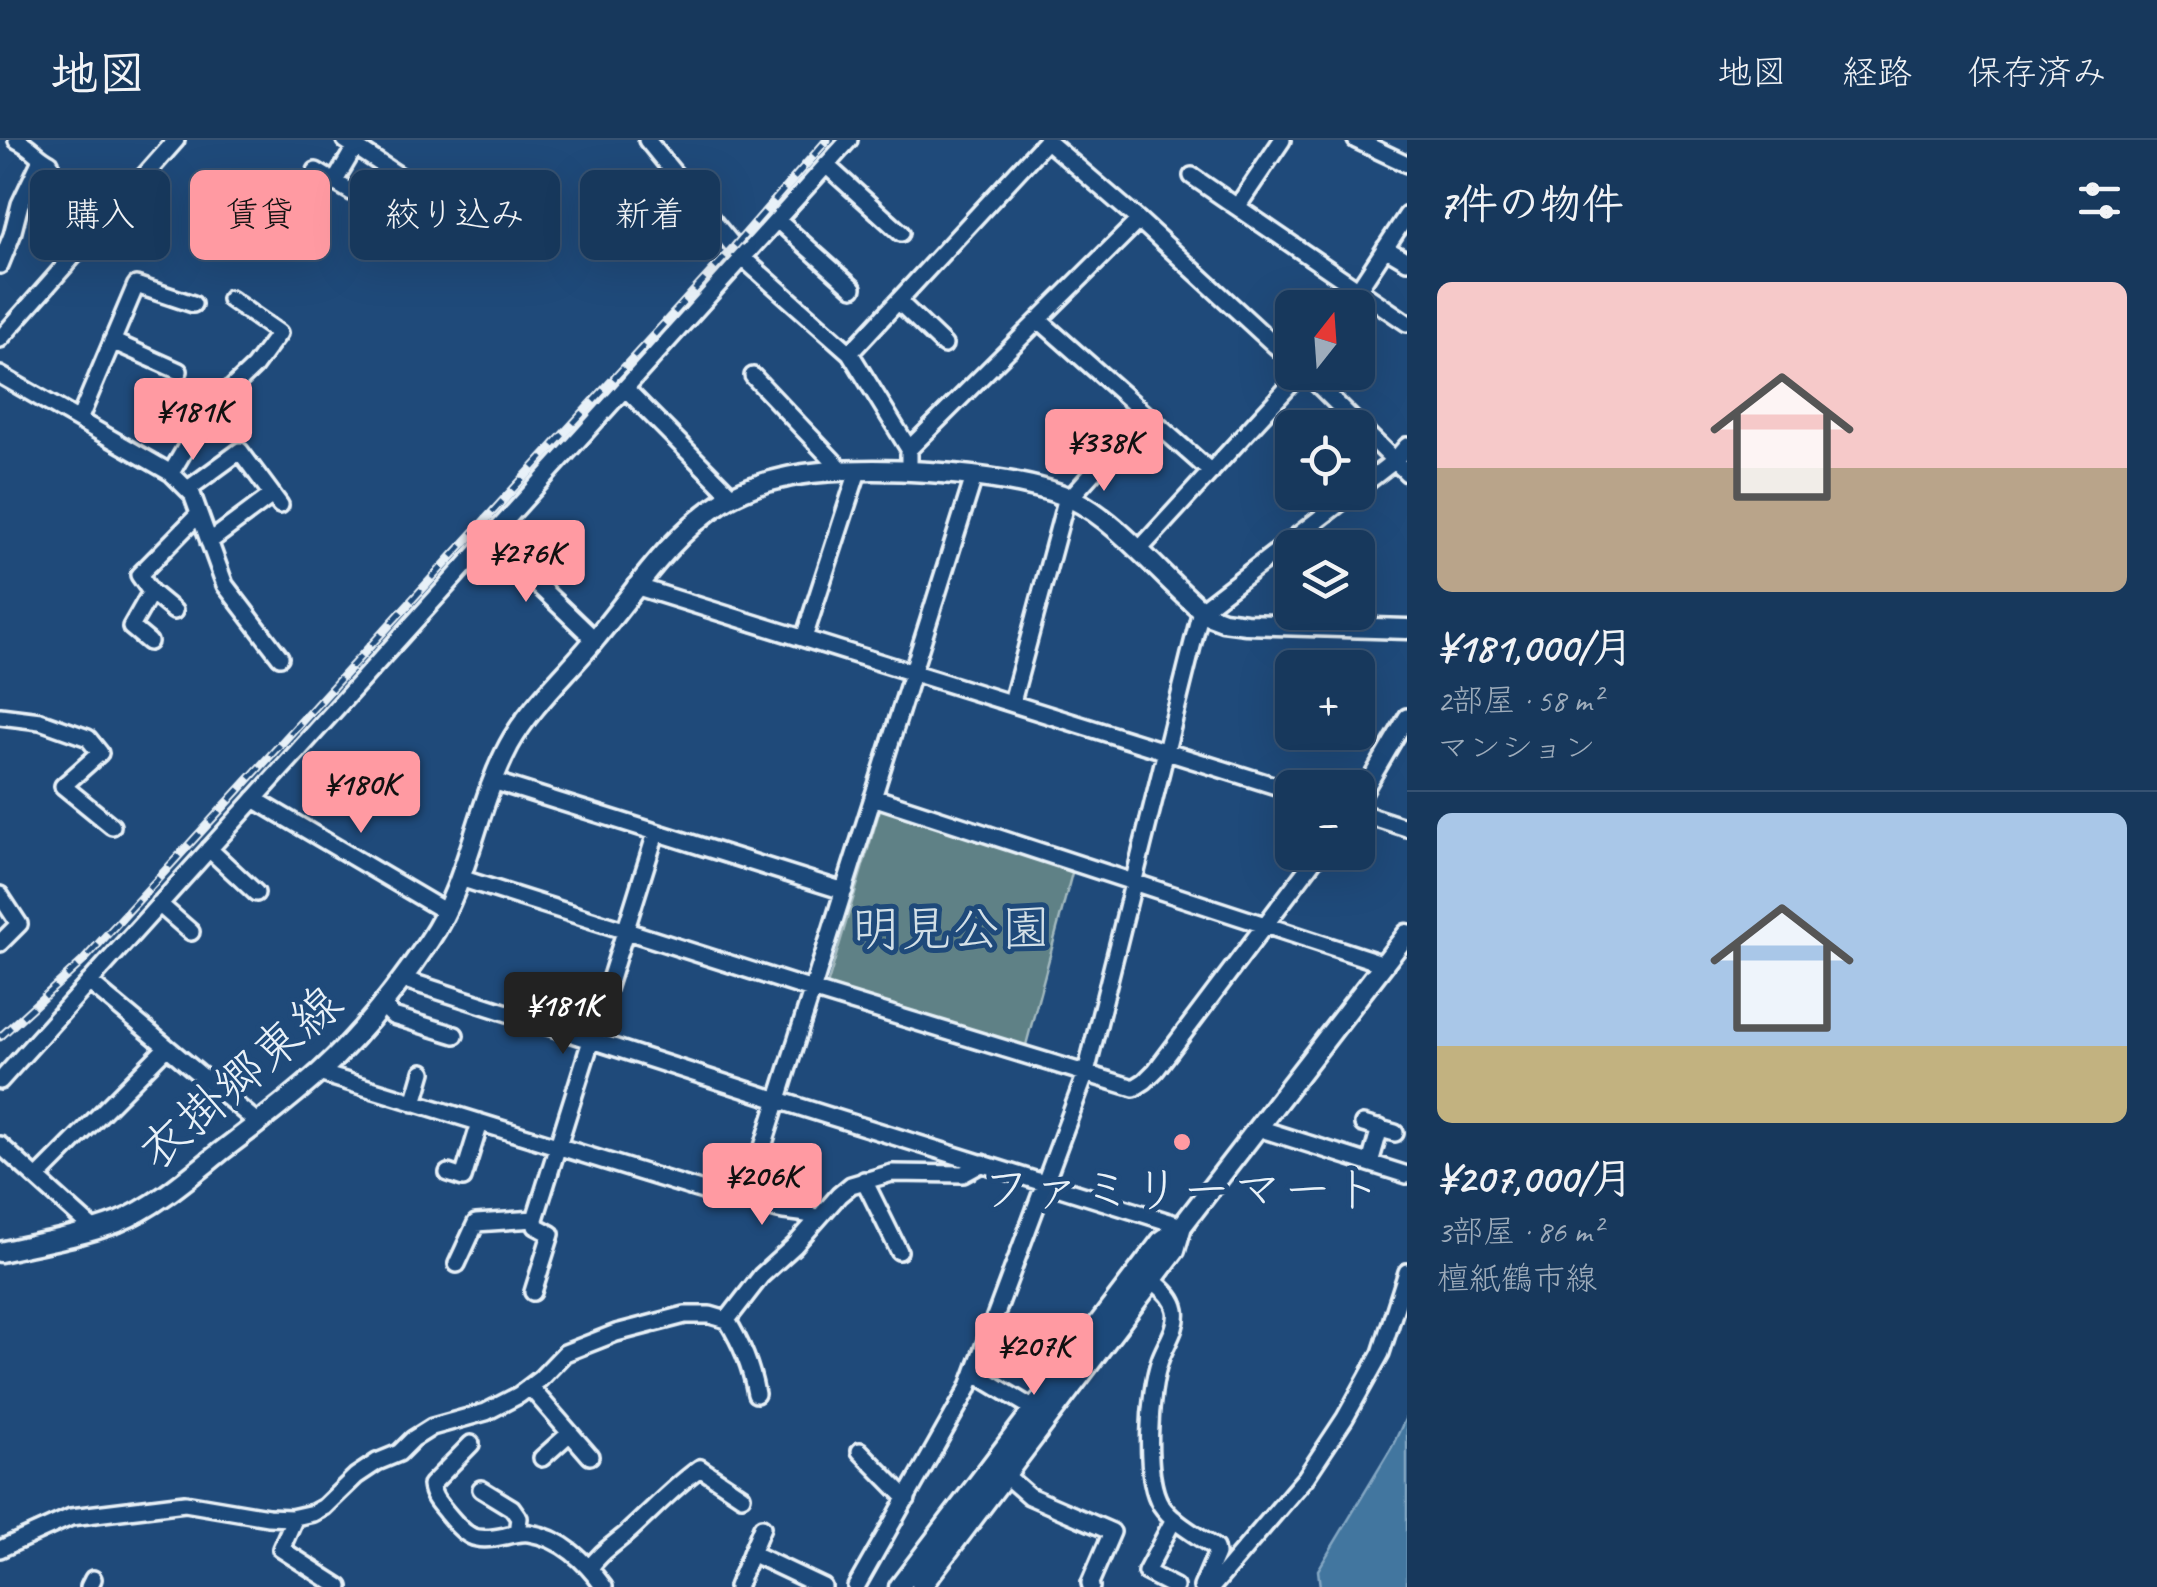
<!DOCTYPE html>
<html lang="ja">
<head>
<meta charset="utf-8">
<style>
	:root { --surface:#17385c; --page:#203f62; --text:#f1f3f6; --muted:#9eacbb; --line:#365272; --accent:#ff9aa2 }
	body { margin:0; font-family:Caveat,"Klee One",sans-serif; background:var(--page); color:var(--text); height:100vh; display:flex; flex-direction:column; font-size:38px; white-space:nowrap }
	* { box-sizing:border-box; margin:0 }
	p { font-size:32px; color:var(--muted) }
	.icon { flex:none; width:55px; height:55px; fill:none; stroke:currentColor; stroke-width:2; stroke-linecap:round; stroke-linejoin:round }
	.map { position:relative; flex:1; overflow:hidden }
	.drawer { display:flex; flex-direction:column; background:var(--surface); width:750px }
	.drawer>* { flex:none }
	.hud { position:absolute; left:30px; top:30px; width:950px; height:90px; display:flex; gap:20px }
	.needle { width:65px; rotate:17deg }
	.fabs { position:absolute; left:1275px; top:150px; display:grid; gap:20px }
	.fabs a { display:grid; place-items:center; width:100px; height:100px; border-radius:15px; background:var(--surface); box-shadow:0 10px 40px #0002,0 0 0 2px var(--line); font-size:50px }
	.price { position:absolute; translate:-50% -85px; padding:0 22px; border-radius:10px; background:var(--accent); color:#111; font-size:32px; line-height:65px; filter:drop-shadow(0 2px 5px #0008) }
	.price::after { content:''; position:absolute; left:50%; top:60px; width:30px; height:22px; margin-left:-15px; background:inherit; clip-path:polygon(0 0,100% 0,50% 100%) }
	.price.selected { background:#222; color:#fff }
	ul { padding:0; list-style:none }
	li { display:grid; align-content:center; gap:20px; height:530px; padding:0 30px }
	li+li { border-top:2px solid var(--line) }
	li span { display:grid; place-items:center; height:310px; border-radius:15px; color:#555 }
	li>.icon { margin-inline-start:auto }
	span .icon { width:180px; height:180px; fill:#fffc; stroke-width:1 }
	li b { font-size:42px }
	h2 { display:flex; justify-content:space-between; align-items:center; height:120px; padding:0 30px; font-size:42px }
	.tag { padding:0 35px; border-radius:15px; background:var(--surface); box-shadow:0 10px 40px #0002,0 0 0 2px var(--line); font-size:35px; line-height:90px }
	.tag.selected { background:var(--accent); color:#111 }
	header { display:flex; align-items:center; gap:60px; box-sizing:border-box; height:140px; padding:0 50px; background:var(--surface); border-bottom:2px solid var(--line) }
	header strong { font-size:48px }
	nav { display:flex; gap:55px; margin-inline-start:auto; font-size:35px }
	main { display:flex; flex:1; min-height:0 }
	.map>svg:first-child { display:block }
</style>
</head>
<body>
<header>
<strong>地図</strong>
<nav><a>地図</a><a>経路</a><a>保存済み</a></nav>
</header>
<main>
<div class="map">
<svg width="1407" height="1447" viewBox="0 0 1407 1447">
	<rect width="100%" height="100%" fill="#1f4a7a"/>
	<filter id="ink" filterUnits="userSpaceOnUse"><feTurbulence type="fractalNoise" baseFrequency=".01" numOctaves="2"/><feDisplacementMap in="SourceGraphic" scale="20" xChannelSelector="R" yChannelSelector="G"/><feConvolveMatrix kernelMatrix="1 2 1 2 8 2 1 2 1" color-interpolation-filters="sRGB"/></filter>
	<g filter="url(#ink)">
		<path fill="#5e8186" stroke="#a3b9bf" stroke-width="2.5" d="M881,666l192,63 -48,180 -198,-63z"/>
		<path fill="#42769f" stroke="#84a7c3" stroke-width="2.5" d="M1407,1275v172h-87l-2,-17 74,-123z"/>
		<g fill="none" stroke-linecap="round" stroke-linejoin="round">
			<g stroke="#e8f1f8" stroke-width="22">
				<path id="minor" d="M17,0c15,7 19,16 33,23l-9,19 1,6 34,21 30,10
					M345,0l68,45
					M647,0l96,118 107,95 59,96v23
					M1046,0l93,80 153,141
					M1282,0l-45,67 170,116
					M1356,0l51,24
					M826,25l75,68
					M316,31l61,36
					M1192,36l45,31
					M335,41l20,-34
					M777,80l76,68
					M1385,108l22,13
					M0,125l12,-30 8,-31 20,-42
					M898,161l46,44
					M1346,168l61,-93
					M1039,180l172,152
					M0,199l176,-199
					M112,201l67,30
					M850,213l197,-213
					M1305,232l102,101
					M0,235l171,98 21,21 33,91 55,72
					M753,236l89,94
					M625,248l107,108
					M79,280l57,-135 57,19
					M909,309l230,-229
					M171,333l25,-43 10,-30 25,-11 23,-22 25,-34 -49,-34
					M188,349l52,-38 40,54
					M1358,349l36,-28 13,-15
					M1070,358l35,-39
					M489,398l106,102
					M209,402l63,-47
					M1138,411l164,-179
					M635,446l657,205
					M174,471l-23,-19 -12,-17 60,-61
					M804,498l54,-167
					M149,502l-18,-15 20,-35
					M1012,562l55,-205
					M0,576l40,5 48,17 12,15 -37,33 49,40
					M493,641l351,110
					M873,657l511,167
					M254,659l192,113
					M1358,661l49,-84
					M1358,672l49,16
					M209,709l47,44
					M460,738l352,112 322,98 11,-7 11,-11 164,-218
					M0,755l19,29 -19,19
					M159,764l32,28
					M402,839l376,121 404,126
					M89,842l169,141
					M381,864l12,12 62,19
					M319,933l384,118 47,-3 224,-711
					M0,941l849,-941
					M414,963l9,-31
					M1363,984l32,9
					M1258,988l149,47
					M0,1005l93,84
					M1370,1023l10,-35
					M448,1033l15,5 17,-55
					M37,1038l130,-131
					M864,1040l35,71
					M750,1048c13,31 46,19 68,30
					M457,1124l19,-41 59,-4
					M1153,1140c9,9 20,16 23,30 3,17 -11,35 -16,50 -11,31 -17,117 1,145 12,18 36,30 54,43l1,6 -14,33
					M533,1152l18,-58 -15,-8 -1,-7 121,-386
					M727,1180c15,25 24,46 29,74
					M974,1233l60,36
					M530,1247l60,69
					M471,1304l-40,41c1,12 8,18 15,27 21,25 26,31 59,24 8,-2 16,-4 24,-3 33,5 56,28 75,54
					M860,1311l47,48
					M542,1318l28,-25
					M1005,1335l24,21 83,36 -22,51 1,4
					M481,1349l31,19 7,10 -2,15
					M295,1377l-14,32 59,38
					M1174,1379l-28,53 29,15
					M0,1409l71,-32 114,-14 83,14 23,1 22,-5 11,-6 32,-31 21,-14 22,-9 14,-14 19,-12 54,-15 33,-17 21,-16 25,-26 51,-20 69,-18h25l17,5 34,-44 33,-30 45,-51 12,-10 41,-12 71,1 20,-11
					M751,1413l72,34
					M590,1428c10,-15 22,-22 36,-34 25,-22 47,-47 74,-66l42,28
					M89,1447l4,-8
					M737,1447l25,-60
					M856,1447l112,-198 118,-316 115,-463 153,-118
					M1212,1447l94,-110 39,-59 36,-65 26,-81"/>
			</g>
			<g stroke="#e8f1f8" stroke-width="25">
				<path id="major" d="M0,1112c39,-9 81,-16 118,-30 37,-15 70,-44 101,-69 34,-26 69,-52 101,-81 42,-38 78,-85 109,-131 40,-59 47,-134 80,-196 22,-40 58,-71 87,-107 40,-48 73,-101 126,-136 17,-11 41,-20 61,-24 65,-16 228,-7 289,21 47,22 94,83 135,116l16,6 23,3 161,5
					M899,1447l262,-346 21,-15 225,-292
					M921,1447l254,-337 7,-24"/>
			</g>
			<use href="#minor" stroke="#1f4a7a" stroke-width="15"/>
			<use href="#major" stroke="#1f4a7a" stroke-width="18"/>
			<g stroke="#e8f1f8" stroke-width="9">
				<path id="rail" d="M0,897l82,-75 652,-715 93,-107"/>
			</g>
			<use href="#rail" stroke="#1f4a7a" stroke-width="5" stroke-dasharray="15" stroke-linecap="butt"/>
		</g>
	</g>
	<circle fill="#ff9aa2" stroke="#1f4a7a" stroke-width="4" cx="1182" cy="1002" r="10"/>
	<g text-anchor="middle" stroke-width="10" stroke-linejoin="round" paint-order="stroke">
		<g font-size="50" fill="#d3e0e7" stroke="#1f4a7a">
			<text x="951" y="805">明見公園</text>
		</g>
		<g font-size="50" fill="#e8f1f8" stroke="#1f4a7a">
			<text transform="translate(239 936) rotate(-41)" y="18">衣掛郷東線</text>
		</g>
		<g font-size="50" fill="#e8f1f8" stroke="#1f4a7a">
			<text x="1182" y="1066">ファミリーマート</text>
		</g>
	</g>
</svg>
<div class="fabs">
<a><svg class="needle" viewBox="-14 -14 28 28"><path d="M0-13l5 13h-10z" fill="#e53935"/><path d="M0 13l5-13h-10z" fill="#9eacbb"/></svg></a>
<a><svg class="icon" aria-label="locate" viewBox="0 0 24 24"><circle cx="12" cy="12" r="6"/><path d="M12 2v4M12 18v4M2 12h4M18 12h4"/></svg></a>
<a><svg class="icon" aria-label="layers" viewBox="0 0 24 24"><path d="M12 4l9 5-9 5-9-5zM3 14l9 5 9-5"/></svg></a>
<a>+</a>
<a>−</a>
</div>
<b class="price" style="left:193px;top:323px">¥181K</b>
<b class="price" style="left:1104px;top:354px">¥338K</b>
<b class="price" style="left:526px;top:465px">¥276K</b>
<b class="price" style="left:361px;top:696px">¥180K</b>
<b class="price selected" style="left:563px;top:917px">¥181K</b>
<b class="price" style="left:762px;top:1088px">¥206K</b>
<b class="price" style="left:1034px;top:1258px">¥207K</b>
<div class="hud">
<a class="tag">購入</a>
<a class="tag selected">賃貸</a>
<a class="tag">絞り込み</a>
<a class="tag">新着</a>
</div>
</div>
<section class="drawer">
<h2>7件の物件<svg class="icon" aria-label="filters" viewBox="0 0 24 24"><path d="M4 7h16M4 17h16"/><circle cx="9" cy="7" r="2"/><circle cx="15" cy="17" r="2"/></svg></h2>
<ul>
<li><span style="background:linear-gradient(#f6c9c9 60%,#b9a48a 0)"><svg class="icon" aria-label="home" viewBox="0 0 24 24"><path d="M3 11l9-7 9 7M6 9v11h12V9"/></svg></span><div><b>¥181,000/月</b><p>2部屋 · 58 m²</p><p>マンション</p></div></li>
<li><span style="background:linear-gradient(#a9c7e8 75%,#c2b280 0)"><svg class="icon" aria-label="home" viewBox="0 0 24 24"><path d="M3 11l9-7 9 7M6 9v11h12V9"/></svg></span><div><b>¥207,000/月</b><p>3部屋 · 86 m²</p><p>檀紙鶴市線</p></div></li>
</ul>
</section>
</main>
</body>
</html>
